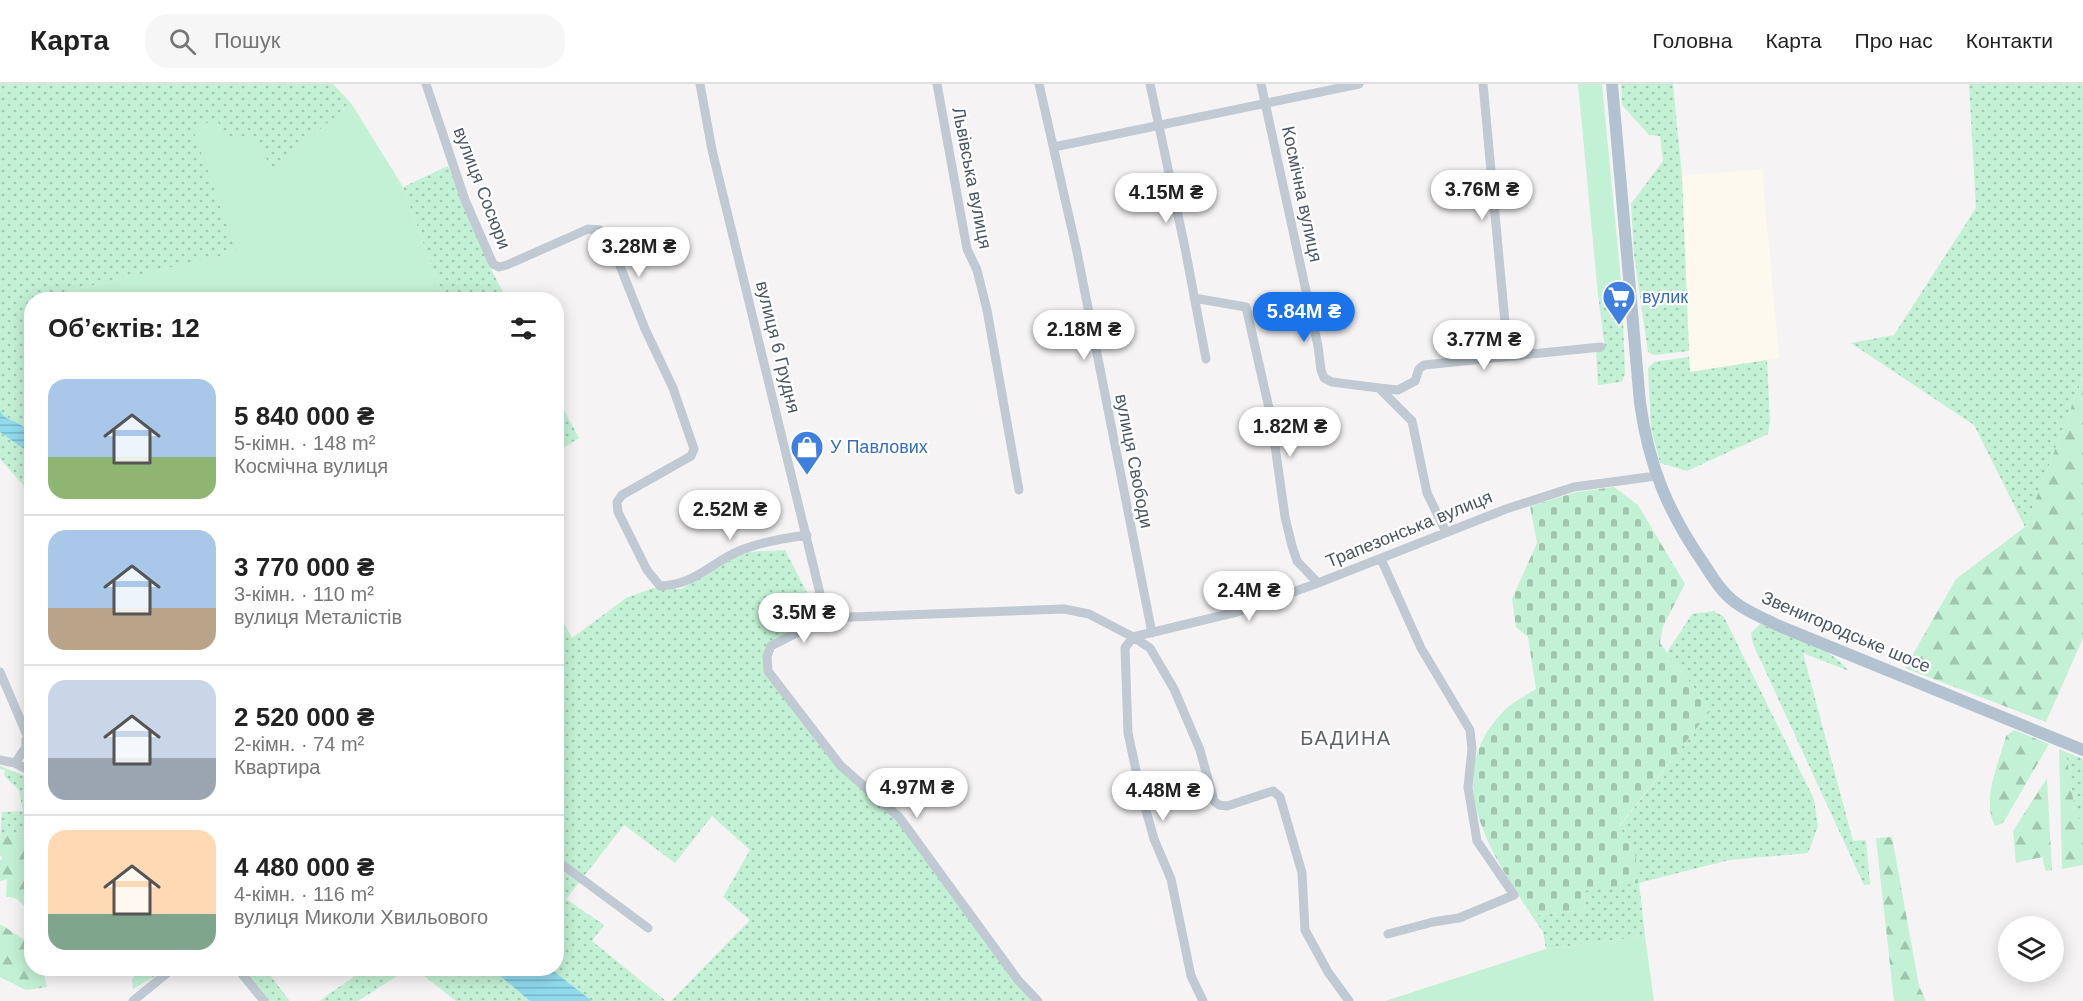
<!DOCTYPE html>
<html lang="uk">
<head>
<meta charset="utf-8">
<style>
	:root { --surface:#fff; --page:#f6f6f6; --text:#222; --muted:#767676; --line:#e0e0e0; --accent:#1a73e8 }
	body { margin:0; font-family:Helvetica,sans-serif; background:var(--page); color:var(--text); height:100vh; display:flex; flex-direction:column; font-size:22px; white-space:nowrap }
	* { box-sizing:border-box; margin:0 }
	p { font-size:20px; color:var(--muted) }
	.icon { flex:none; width:33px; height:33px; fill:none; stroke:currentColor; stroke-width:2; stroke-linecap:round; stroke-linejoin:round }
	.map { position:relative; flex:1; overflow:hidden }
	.sheet { position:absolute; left:24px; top:208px; width:540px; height:684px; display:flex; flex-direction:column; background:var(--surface); border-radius:24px; box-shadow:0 3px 15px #0003 }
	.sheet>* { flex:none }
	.buttons { position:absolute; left:1998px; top:832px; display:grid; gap:12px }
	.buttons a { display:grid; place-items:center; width:66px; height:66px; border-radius:50%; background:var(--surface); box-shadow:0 3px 15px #0003; font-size:30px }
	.price { position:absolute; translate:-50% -51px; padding:0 14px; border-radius:21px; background:#fff; color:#222; font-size:20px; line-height:39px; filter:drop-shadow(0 2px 3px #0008) }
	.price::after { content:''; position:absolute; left:50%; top:36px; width:18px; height:14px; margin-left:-9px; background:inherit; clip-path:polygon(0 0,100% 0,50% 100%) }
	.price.active { background:var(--accent); color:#fff }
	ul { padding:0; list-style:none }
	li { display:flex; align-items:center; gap:18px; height:150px; padding:0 24px }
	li+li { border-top:2px solid var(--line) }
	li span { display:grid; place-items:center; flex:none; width:168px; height:120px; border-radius:18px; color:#555 }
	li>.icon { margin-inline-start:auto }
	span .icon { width:72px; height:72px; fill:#fffc; stroke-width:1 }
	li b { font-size:26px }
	h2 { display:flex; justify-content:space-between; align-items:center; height:72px; padding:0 24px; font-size:26px }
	header { display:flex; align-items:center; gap:36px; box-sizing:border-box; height:84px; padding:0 30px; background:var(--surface); border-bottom:2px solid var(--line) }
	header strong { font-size:28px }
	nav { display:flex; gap:33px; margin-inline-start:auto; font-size:21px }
	.search { width:420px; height:54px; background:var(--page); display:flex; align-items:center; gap:15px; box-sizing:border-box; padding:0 21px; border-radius:24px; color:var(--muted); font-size:22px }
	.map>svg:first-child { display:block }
</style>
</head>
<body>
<header>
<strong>Карта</strong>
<div class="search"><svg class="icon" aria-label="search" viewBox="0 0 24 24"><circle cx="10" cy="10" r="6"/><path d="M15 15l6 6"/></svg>Пошук</div>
<nav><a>Головна</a><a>Карта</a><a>Про нас</a><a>Контакти</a></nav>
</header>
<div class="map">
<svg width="2083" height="917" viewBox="0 0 2083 917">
	<defs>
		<pattern id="grass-dots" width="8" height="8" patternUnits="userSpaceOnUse" patternTransform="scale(1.5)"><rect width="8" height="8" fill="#c3f1d5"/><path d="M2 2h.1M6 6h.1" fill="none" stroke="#a0c6b0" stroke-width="1.8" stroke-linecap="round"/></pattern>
		<pattern id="forest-firs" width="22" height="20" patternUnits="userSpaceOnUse" patternTransform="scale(1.5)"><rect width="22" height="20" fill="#c3f1d5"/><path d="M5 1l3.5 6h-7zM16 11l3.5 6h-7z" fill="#a0c6b0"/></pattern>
		<pattern id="cemetery-stones" width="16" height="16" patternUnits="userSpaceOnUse" patternTransform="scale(1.5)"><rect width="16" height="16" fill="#c3f1d5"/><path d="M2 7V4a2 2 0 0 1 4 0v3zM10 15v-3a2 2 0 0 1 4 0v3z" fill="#a0c6b0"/></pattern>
		<pattern id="water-rules" width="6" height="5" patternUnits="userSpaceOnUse" patternTransform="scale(1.5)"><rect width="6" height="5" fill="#90daee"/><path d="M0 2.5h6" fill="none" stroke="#78b4c4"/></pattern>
	</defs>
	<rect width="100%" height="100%" fill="#f5f3f3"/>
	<path fill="#fdf9ef" d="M1762,85l17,189 -89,14 -8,-196z"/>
	<path fill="url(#grass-dots)" d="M0,0h333l18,19 -78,67 -35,82 -170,39 5,9h-41l-1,130 -26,-13 -5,-6z
		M1621,0h52l9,92 7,175 -35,4 -6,-3 -14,-98 -3,-50 32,-43 -3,-25 -11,-1 -27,-30z
		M1969,0h114v293l-58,150 -51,-102 -123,-82 43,-8 82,-127z
		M448,82l45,107 14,27h-63l-41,-113z
		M1622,207l3,83 -3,8 -24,3 -2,-33 9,-2 -7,-56z
		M1689,273l1,15 77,-12 3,61 -2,13 -81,37 -27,-8 -9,-35 -3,-60 6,-6z
		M556,311l23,43 -22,14h-1z
		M0,348l31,22v40l-31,-35z
		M785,466l32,62 -2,8 -45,23 -4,28 70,95 61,52 135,183h-361l79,-81 -27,-23 27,-47 -38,-34 -37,47 -51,-38 -58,74 38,26 -12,16 74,60h-74l-41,-32h5l1,-358 15,27 54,-40 27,-10 28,1 64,-37z
		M1714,527l10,6 90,182 4,27 -10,27 -79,7 -90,23 6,53 -99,13 -3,-17 -11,-16 53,-6 -1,-19 51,-40 -16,-24 92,-117 -44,-58 25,-38z
		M1760,540c30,12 68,21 89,47l-46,-18 50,188 13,-1 4,44 -6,1 -111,-241 -2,-11z
		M2059,665l24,10v60h-7l-9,-60z
		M0,682l32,13 -3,54 -20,1 -9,6 2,-28 21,-1 -4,-21 -15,-14 1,-6 -5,-1z
		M242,885h23l25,32h-23z
		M365,885h43l-50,32h-39z
		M415,885h77l38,32h-74z"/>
	<path fill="url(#forest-firs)" d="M2083,293v261l-37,84 -141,-54 51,-89 69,-52z
		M2014,646l35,14 -46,79 -8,3c-14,-25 4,-63 11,-90z
		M2059,665l8,10 9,59 7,1v46l-21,4z
		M2047,694l5,92 -6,1 -4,-14 -26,6 -3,-32z
		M31,742v87l-14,-14 -11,-3 1,-17 -7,2v-20l3,-4 -3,-1v-16l9,-6 20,-1z
		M1892,753l27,149 7,15h-32l-18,-163z
		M0,840l31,20 1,25h25l-13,5 3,13 -21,3 -26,-13z
		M138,885h29l-34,20 -1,-10z"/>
	<path fill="url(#cemetery-stones)" d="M1614,403l24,18 47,79 -22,42 -3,17 51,67 -92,116 16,25 3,32 -54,8 1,19 -53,6c-40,-62 -93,-137 -30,-203 9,-10 23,-17 34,-24l-8,-52 -12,-10 -4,-28 25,-56 -7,-37 47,-14z"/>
	<path fill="#c3f1d5" d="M1578,0h24l20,207 -24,3z
		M351,19l52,84 41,113h-371l-5,-9 169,-39 -45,-125 25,-7 12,21 22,-6 22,34z
		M1645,852l9,65h-269l161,-52z"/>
	<path fill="url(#water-rules)" d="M0,327l5,6 26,13v24l-31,-22z
		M492,885h59l41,32h-62z"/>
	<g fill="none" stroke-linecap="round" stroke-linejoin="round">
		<path stroke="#c1cad2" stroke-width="9" d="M426,0l39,116 28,64 6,3 8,-2 81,-36 12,1 9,8 36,91 28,59 21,61 -3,7 -69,39 -5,7 1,10 29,58 13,16c35,-1 49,-22 79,-35 21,-9 46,-13 68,-16
			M700,0l12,66 114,468
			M937,0l30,165 10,21 10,40 32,180
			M1039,0l38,168 75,381
			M1150,0l35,164 21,111
			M1261,0l57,262 3,24 3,8 8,4 47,6 33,33 15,72 19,39
			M1483,0l25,271
			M1054,63l305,-63
			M1194,214l52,9 25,110 14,100 7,29 5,15 21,22
			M1379,304l19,2 17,-9 4,-12 5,-4 177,-18
			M1381,475l40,89 49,82 2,19 -4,38 9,54 37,54 -55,23 -26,4 -45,12
			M0,588l32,75
			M0,676l15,3 17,9
			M15,679l11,-16v-8
			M556,776l92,68
			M238,885l26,32
			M133,917l39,-32
			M1038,917l-20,-21 -119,-163 -59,-52 -72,-94 -1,-15 4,-10 55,-28 238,-9 25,5 44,23 104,-25 81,-29 188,-74 68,-22 82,-11
			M1203,917l-12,-25 -20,-97 -17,-40 -14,-50 -12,-56 -3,-85 8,-11 17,11 24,41 26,61 14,51 5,4 8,1 46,-15 7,6 22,76 3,57 23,42 21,29"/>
		<path stroke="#b3c2d1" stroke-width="12" d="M1612,0l28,319c9,64 28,109 64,161 9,14 18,29 32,39 12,9 27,15 41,22l306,125"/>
	</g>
	<defs>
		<g id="supermarket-pin" transform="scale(1.725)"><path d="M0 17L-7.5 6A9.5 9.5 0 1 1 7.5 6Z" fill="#3f7fe0" stroke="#fff"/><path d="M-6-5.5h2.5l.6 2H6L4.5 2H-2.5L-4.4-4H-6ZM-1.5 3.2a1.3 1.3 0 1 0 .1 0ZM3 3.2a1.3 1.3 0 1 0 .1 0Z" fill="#fff"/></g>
		<g id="shop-pin" transform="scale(1.725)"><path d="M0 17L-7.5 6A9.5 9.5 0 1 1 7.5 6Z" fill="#3f7fe0" stroke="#fff"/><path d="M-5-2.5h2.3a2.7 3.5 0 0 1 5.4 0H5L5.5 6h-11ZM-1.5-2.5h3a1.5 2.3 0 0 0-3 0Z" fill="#fff"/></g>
	</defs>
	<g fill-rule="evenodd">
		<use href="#supermarket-pin" x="1619" y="213"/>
		<use href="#shop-pin" x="807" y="363"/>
	</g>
	<g text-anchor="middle" stroke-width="4.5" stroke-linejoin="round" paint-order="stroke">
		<g font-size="18" fill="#4a5661" stroke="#fff">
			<text transform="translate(972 94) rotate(79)" y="6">Львівська вулиця</text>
			<text transform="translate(482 104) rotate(69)" y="6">вулиця Сосюри</text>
			<text transform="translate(1302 110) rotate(78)" y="6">Космічна вулиця</text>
			<text transform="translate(778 263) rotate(76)" y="6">вулиця 6 Грудня</text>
			<text transform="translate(1134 377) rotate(79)" y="6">вулиця Свободи</text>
			<text transform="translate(1409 445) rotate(-22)" y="6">Трапезонська вулиця</text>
			<text transform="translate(1846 548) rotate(23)" y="6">Звенигородське шосе</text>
		</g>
		<g font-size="18" fill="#366cbe" stroke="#fff" text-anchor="start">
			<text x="1642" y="219">вулик</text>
			<text x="830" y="369">У Павлових</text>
		</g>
		<g font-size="20" letter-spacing="1.5" fill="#5f6368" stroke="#fff">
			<text x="1346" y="661">БАДИНА</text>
		</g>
	</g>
</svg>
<div class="buttons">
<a><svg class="icon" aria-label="layers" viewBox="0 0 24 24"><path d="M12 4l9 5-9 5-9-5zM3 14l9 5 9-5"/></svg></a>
</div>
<b class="price" style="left:1482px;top:137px">3.76M ₴</b>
<b class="price" style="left:1166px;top:140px">4.15M ₴</b>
<b class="price" style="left:639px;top:194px">3.28M ₴</b>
<b class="price active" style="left:1304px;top:259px">5.84M ₴</b>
<b class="price" style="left:1084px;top:277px">2.18M ₴</b>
<b class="price" style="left:1484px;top:287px">3.77M ₴</b>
<b class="price" style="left:1290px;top:374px">1.82M ₴</b>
<b class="price" style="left:730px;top:457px">2.52M ₴</b>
<b class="price" style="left:1249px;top:538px">2.4M ₴</b>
<b class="price" style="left:804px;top:560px">3.5M ₴</b>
<b class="price" style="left:917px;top:735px">4.97M ₴</b>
<b class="price" style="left:1163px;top:738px">4.48M ₴</b>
<section class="sheet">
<h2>Об’єктів: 12<svg class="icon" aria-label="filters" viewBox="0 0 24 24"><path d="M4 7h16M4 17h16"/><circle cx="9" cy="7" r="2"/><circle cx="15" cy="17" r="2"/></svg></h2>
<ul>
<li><span style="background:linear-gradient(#a9c7e8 65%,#8fb573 0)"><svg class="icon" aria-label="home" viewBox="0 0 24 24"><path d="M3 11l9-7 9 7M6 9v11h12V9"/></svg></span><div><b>5 840 000 ₴</b><p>5-кімн. · 148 m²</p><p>Космічна вулиця</p></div></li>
<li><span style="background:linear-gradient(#a9c7e8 65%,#b9a48a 0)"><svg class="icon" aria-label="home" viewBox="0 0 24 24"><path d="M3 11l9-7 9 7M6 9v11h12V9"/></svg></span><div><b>3 770 000 ₴</b><p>3-кімн. · 110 m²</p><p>вулиця Металістів</p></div></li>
<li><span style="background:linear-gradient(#c9d6e8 65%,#9aa5b1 0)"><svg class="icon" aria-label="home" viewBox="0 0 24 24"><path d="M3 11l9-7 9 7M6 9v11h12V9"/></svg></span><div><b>2 520 000 ₴</b><p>2-кімн. · 74 m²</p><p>Квартира</p></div></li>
<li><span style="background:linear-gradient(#ffd9b3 70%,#7fa58c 0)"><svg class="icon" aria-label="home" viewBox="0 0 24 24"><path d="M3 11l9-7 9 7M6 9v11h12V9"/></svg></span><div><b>4 480 000 ₴</b><p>4-кімн. · 116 m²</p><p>вулиця Миколи Хвильового</p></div></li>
</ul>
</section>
</div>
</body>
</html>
